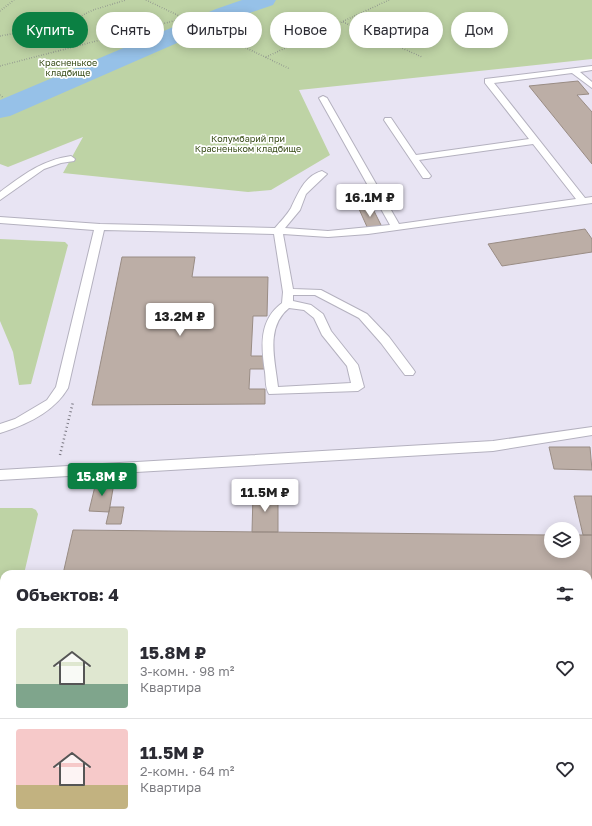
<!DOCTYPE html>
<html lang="ru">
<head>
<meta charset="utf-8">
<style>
	:root { --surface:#fff; --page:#f2f2f3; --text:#2b2b33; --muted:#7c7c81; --line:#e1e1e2; --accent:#0b8043 }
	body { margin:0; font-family:"Golos Text",sans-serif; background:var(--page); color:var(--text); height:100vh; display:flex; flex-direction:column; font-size:15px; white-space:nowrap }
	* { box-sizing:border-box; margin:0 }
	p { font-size:13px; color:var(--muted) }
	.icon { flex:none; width:22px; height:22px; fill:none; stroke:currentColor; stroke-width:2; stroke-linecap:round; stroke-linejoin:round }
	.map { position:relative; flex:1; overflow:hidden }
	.drawer { position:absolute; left:0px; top:570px; width:592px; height:256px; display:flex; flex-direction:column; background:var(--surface); border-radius:12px 12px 0 0; box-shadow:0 2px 10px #0003 }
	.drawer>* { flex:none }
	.top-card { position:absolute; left:12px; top:12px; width:568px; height:36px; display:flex; gap:8px }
	.controls { position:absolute; left:544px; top:522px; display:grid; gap:8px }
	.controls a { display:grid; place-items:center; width:36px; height:36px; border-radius:50%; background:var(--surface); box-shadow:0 2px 10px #0003; font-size:20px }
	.price { position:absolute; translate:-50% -34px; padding:0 9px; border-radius:4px; background:#fff; color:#222; font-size:13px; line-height:26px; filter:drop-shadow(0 1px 2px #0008) }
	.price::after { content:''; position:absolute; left:50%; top:24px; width:12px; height:9px; margin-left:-6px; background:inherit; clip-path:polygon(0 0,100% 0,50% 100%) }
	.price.on { background:var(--accent); color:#fff }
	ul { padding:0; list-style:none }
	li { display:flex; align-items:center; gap:12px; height:100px; padding:0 16px }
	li+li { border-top:1px solid var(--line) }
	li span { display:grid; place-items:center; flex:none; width:112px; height:80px; border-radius:4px; color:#555 }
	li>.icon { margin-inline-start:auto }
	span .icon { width:48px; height:48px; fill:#fffc; stroke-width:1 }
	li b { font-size:17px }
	h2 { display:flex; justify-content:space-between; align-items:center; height:48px; padding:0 16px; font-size:17px }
	.chip { padding:0 14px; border-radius:18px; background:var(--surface); box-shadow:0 2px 10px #0003; font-size:14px; line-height:36px }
	.chip.on { background:var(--accent); color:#fff }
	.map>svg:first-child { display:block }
</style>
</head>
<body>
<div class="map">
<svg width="592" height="826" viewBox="0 0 592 826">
	<rect width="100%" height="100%" fill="#e8e4f3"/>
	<path fill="#bed3a5" d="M0,0h592v59l-293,31 31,65 -59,35 -23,2 -185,-19 20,-36 -75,30 -8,-3z
		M0,239l65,3 3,3 -37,139 -12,1 -6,-33 -13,-31z
		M0,508h32l4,2 2,4 -14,60h-20v82l-4,16z"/>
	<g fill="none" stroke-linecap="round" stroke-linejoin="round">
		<path fill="#96c1e8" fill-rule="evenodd" d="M242,0h34l-3,5 -41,14 -222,97 -10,2v-18l216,-91z"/>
	</g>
	<path fill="#bcaea6" stroke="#998c84" d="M578,81l11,13 -12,1 15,17v52l-63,-78z
		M372,207l10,20 -14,2 -9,-20z
		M585,229l7,10v13l-90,14 -14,-22z
		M122,257h73l-3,20h76l-1,39h-14l-2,40h16v13h-17l-1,20h16v15l-173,1z
		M549,447h41l2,23 -38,-1z
		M96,482l18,1 -5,29 -20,-1z
		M253,494h25v38h-26z
		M574,496h18v39h-9z
		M110,507h14l-3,17h-15z
		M73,530l478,5v16h22v-16h19v291h-585l1,-4h580v-248h-525z"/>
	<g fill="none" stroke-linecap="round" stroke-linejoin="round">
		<g stroke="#b4b1bf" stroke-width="2">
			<path id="service" d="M592,66v4l-12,2 12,10v6l-20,-15 -78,10 91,115 7,-1v6l-224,31 -40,3 -45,-3 10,55 28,1 46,24 22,23 24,32 2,3 -2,3h-8l-24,-32 -22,-25 -44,-23h-22v6l18,4 12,9 8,17 27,34 6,22 -6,4 -89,3c-4,-6 -3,-15 -4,-22 -4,-26 -6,-52 17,-69l1,-11 -9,-58 -170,-4 -36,158c-14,24 -42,37 -68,45v-9l15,-5 32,-19 9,-13 38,-157 -94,-7v-6l100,7 175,4c5,-6 12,-13 16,-20 7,-14 13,-32 31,-37l5,3 -21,20 -6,16 -15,18 43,3 62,-6 -71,-127 4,-2 4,2 72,126 177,-25 -43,-55 -114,16 12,16 -2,2h-6l-39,-58 1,-2h6l25,37 113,-16 -44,-56v-4zM289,308l15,2 10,8 8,17 25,31 4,17 -73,4c-3,-27 -13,-60 11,-79z
				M71,156l4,3 -1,2 -13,2 -17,6 -44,31v-8c23,-17 42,-32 71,-36z
				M592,427v8l-99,16 -493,29v-10l493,-29z"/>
		</g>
		<path stroke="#7a7882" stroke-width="1.5" stroke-dasharray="0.5 2" stroke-linecap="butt" d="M146,0l144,69
			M0,11l14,-11
			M343,22l79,35
			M0,36l65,-12 28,-14 33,-10
			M266,57l123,-57
			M0,66l185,-48
			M0,95l4,3"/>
		<path stroke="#7a7882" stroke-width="2.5" stroke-dasharray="1 3" stroke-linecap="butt" d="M60,455l13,-53"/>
		<use href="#service" fill="#fff" fill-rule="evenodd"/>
	</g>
	<g text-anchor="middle" stroke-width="3.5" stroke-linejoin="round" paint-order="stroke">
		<g font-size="9" fill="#364a15" stroke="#fff">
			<text x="68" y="66">Красненькое<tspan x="68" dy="10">кладбище</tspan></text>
			<text x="248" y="142">Колумбарий при<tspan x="248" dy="10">Красненьком кладбище</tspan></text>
		</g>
	</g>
</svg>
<div class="controls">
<a><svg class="icon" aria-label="layers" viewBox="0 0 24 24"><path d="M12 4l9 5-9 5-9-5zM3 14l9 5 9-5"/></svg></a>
</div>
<b class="price" style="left:370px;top:218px">16.1M ₽</b>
<b class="price" style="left:180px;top:337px">13.2M ₽</b>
<b class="price on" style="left:102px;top:497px">15.8M ₽</b>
<b class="price" style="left:265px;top:513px">11.5M ₽</b>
<div class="top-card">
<a class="chip on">Купить</a>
<a class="chip">Снять</a>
<a class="chip">Фильтры</a>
<a class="chip">Новое</a>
<a class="chip">Квартира</a>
<a class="chip">Дом</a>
</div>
<section class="drawer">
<h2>Объектов: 4<svg class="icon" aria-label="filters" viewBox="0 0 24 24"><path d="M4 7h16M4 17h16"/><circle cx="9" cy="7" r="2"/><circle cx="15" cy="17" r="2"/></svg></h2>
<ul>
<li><span style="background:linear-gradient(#dfe7d0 70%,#7fa58c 0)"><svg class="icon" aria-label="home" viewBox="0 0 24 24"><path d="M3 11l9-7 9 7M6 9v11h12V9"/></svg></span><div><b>15.8M ₽</b><p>3-комн. · 98 m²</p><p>Квартира</p></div><svg class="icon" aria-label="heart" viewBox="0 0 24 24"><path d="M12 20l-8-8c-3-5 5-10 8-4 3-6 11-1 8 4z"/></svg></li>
<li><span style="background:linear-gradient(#f6c9c9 70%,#c2b280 0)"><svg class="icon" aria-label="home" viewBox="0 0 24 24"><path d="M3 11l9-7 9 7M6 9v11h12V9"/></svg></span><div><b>11.5M ₽</b><p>2-комн. · 64 m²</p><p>Квартира</p></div><svg class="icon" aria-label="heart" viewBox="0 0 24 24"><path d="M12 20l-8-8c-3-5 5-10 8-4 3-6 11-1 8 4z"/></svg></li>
</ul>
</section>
</div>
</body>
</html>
